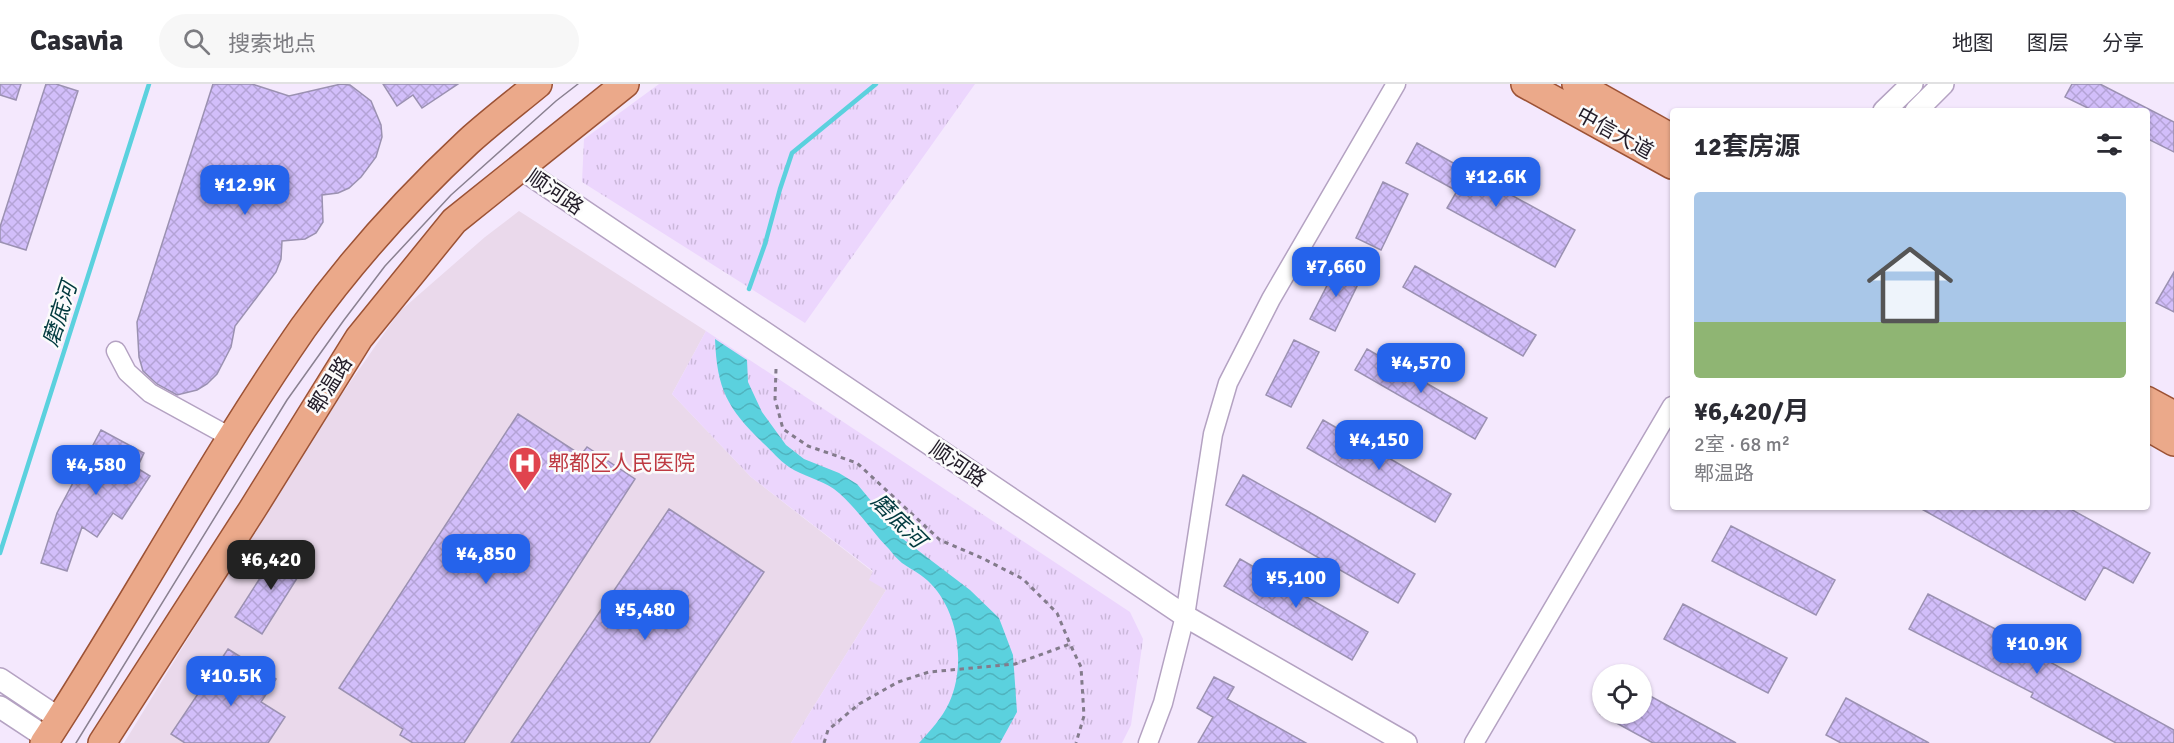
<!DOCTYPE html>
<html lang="zh">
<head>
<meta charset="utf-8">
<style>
	:root { --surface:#fff; --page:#f7f7f7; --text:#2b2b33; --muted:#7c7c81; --line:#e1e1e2; --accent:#2563eb }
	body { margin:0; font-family:Signika,"Noto Sans SC",sans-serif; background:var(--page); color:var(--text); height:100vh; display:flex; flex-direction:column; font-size:22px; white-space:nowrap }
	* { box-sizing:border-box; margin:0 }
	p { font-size:20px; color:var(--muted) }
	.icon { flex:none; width:33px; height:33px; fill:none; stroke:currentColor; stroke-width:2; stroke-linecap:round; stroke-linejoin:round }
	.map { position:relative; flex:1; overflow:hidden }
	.drawer { position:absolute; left:1670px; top:24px; width:480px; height:402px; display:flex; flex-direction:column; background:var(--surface); border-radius:6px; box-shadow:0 2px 4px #0004 }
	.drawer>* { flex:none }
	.buttons { position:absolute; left:1592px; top:580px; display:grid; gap:12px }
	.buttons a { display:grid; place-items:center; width:60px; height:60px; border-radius:50%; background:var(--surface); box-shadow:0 2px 4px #0004; font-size:30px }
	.price { position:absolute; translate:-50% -51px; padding:0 14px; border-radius:12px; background:var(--accent); color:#fff; font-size:20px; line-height:39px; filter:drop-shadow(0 2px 3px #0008) }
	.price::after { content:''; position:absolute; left:50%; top:36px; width:18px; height:14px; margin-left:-9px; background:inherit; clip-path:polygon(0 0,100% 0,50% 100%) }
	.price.selected { background:#222; color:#fff }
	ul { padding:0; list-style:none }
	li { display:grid; align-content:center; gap:12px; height:318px; padding:0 24px }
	li span { display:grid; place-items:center; height:186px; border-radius:6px; color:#555 }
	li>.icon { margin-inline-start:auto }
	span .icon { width:108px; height:108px; fill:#fffc; stroke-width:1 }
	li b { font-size:26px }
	h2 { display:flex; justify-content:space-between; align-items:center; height:72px; padding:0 24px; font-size:26px }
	header { display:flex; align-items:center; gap:36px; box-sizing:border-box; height:84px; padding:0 30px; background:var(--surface); border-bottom:2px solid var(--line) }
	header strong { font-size:28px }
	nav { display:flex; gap:33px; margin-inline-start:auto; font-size:21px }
	.search { width:420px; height:54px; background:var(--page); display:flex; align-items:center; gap:15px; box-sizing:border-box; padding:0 21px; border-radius:33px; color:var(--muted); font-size:22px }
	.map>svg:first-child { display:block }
</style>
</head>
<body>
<header>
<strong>Casavia</strong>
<div class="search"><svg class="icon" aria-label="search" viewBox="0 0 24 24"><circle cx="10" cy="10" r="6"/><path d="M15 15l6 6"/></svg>搜索地点</div>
<nav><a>地图</a><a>图层</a><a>分享</a></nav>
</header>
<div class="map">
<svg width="2174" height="659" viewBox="0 0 2174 659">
	<defs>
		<pattern id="park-tufts" width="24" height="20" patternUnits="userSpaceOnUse" patternTransform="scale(1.5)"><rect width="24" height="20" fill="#ecd6fd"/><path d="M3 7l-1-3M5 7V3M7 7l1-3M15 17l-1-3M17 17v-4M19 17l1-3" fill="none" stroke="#cab7d9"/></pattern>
		<pattern id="water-waves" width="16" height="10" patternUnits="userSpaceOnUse" patternTransform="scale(1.5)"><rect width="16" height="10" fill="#5bd1de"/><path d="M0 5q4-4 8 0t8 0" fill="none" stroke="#4fb3be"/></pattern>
		<pattern id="building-cross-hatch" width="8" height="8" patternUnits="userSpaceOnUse" patternTransform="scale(1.5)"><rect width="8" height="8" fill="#d2befa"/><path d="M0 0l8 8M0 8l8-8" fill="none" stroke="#b4a3d6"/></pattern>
	</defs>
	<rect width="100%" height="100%" fill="#f4e8fd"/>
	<path fill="#ead9eb" d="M519,127l187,120 -34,63 79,83 122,95 13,18 -95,153h-667l144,-235 74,-114 57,-82 86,-75z"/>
	<path fill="url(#park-tufts)" d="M659,0h316l-170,239 -223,-141 2,-43z
		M706,247l424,281 13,27 -12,86 -9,18h-331l95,-153 -17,-10 4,-9 -122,-94 -79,-83z"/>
	<path fill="url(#water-waves)" d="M715,255l32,21 1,22 14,30 24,33 18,14 35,14 18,11 46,55 67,51 29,28 14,37 4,57 -17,31h-81c11,-12 23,-25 30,-40 17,-37 10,-90 -18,-119 -8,-9 -19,-14 -29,-21 -5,-4 -9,-9 -13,-14 -19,-19 -33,-43 -55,-60 -13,-9 -31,-13 -45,-22 -10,-7 -17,-16 -26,-24 -36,-35 -46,-54 -48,-104z"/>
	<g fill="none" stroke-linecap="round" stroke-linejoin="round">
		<path stroke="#5bd1de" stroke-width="4.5" d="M749,205l16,-45 15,-55 12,-36 84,-69
			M0,469l149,-469"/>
	</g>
	<path fill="url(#building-cross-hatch)" stroke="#9b91b1" stroke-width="1.5" d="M0,0h21l-5,16 -16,-5z
		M46,0h10l22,7 -52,159 -26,-8v-15z
		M213,0h39l37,12 52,-12 9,1 21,16 10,24 1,12 -6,20 -15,20 -12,11 -11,5 -16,2 1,27 -7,11 -11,6 -23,2 -1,18 -5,13 -41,54 -4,21 -14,27 -10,10 -10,6 -20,5 -20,-11 -14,-13 -4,-14 -2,-35z
		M383,0h75l-36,24 -9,-13 -16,11z
		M2072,0h28l74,38v30l-28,-14v-27h-52l-29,-14z
		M1417,59l158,87 -20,37 -108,-59 10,-17 -51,-28z
		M1383,98l25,12 -27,56 -25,-12z
		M1338,180l24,12 -27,55 -25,-12z
		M1415,182l121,69 -13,21 -120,-69z
		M2174,188v40l-18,-9z
		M1294,256l25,12 -28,55 -25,-12z
		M1367,265l120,69 -12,21 -120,-69z
		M518,330l63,41 6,-8 48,32 -171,264h-51l-13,-8 3,-6 -64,-41z
		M1323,336l128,74 -16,28 -128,-74z
		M101,346l43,23 -7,15 13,8 -28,43 -9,-6 -16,24 -15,-10 -15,44 -26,-8 16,-50z
		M1243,391l66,37 106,62 -17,29 -172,-98z
		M1918,423h149l83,46 -17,30 -29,-16 -19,33z
		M669,425l95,63 -115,171h-138z
		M1731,442l104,54 -19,35 -104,-54z
		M280,463l26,17 -44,70 -27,-17z
		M1240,475l128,73 -16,28 -128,-74z
		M1928,510l104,54 -2,3 144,79v13h-58l-85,-46 2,-4 -124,-64z
		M1683,520l104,54 -19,35 -104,-54z
		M228,565l48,30 -15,23 24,15 -17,26h-83l-14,-9z
		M1214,593l20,10 -7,12 79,44h-108l15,-26 -16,-9z
		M1641,607l95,52h-83l-53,-29h41z
		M1846,614l83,45h-88l-15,-8z"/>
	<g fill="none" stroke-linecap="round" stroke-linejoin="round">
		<g stroke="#b4a2c2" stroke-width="21">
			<path id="minor" d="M116,267l11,21 23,21 82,45
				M1148,659l15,-40 22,-87 28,-182 15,-51 43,-84 125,-215
				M1474,659l198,-337"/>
		</g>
		<g stroke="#b4a2c2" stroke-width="24">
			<path id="tertiary" d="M1884,27l28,-27
				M1916,27l27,-27
				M520,84l665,448 221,127
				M0,595l60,40
				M0,623l47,31"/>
		</g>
		<g stroke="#9c5235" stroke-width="30">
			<path id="primary" d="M1525,0l147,81
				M1576,0l96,54
				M2146,316l28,15
				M2146,342l28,16
				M44,659c89,-136 166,-281 259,-415 48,-67 105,-130 165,-186 22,-20 47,-39 70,-58
				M102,659l150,-233 107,-172 95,-117 171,-137"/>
		</g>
		<path stroke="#837b8b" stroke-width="3" stroke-dasharray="4.5 4.5" stroke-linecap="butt" d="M776,285l-1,30 8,30 25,17 49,17 83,77 42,18 41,21 34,34 13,31
			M824,659l4,-13 31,-26 39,-22 31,-10 86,-8 55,-20 11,23 3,49 -8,27"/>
		<use href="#minor" stroke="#fff" stroke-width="18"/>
		<use href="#tertiary" stroke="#fff" stroke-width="21"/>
		<use href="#primary" stroke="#eba98a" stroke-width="27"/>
		<path stroke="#8a8191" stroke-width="1.5" d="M76,659l211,-343 57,-80 41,-54 66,-71 105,-94 22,-17"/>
	</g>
	<defs>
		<g id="hospital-pin" transform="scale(1.725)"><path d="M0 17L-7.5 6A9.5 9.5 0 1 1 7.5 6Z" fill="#e0444e" stroke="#fbfbfb"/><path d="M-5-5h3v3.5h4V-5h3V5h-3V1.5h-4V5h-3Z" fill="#fff"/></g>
	</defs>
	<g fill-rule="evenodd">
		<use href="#hospital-pin" x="525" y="379"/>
	</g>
	<g text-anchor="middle" stroke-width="5" stroke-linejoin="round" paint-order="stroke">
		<g font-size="21" fill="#221c28" stroke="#fbfbfb">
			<text transform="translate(1615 49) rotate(29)" y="7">中信大道</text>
			<text transform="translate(555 108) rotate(34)" y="7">顺河路</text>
			<text transform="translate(330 301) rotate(-58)" y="7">郫温路</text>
			<text transform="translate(958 380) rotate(34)" y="7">顺河路</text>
		</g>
		<g font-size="21" fill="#be3a42" stroke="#fbfbfb" text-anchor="start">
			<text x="548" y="386">郫都区人民医院</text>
		</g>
		<g font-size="22" font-style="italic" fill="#00393e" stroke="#fbfbfb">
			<text transform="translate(59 230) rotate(-72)" y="8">磨底河</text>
			<text transform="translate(899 436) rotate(45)" y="8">磨底河</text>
		</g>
	</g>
</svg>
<div class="buttons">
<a><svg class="icon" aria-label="locate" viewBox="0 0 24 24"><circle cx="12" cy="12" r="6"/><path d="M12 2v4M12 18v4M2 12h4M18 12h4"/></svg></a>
</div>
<b class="price" style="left:1496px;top:124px">¥12.6K</b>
<b class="price" style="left:245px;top:132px">¥12.9K</b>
<b class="price" style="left:1336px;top:214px">¥7,660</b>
<b class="price" style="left:1421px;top:310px">¥4,570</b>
<b class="price" style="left:1379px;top:387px">¥4,150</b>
<b class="price" style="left:96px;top:412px">¥4,580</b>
<b class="price" style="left:486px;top:501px">¥4,850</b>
<b class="price selected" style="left:271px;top:507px">¥6,420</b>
<b class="price" style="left:1296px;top:525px">¥5,100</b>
<b class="price" style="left:645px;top:557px">¥5,480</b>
<b class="price" style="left:2037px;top:591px">¥10.9K</b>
<b class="price" style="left:231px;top:623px">¥10.5K</b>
<section class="drawer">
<h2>12套房源<svg class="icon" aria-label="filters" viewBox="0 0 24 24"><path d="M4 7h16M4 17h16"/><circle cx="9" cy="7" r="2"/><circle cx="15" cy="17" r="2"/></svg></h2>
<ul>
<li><span style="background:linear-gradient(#a9c7e8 70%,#8fb573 0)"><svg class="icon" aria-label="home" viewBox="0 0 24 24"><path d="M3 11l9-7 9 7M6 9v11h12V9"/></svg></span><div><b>¥6,420/月</b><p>2室 · 68 m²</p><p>郫温路</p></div></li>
</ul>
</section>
</div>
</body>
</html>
